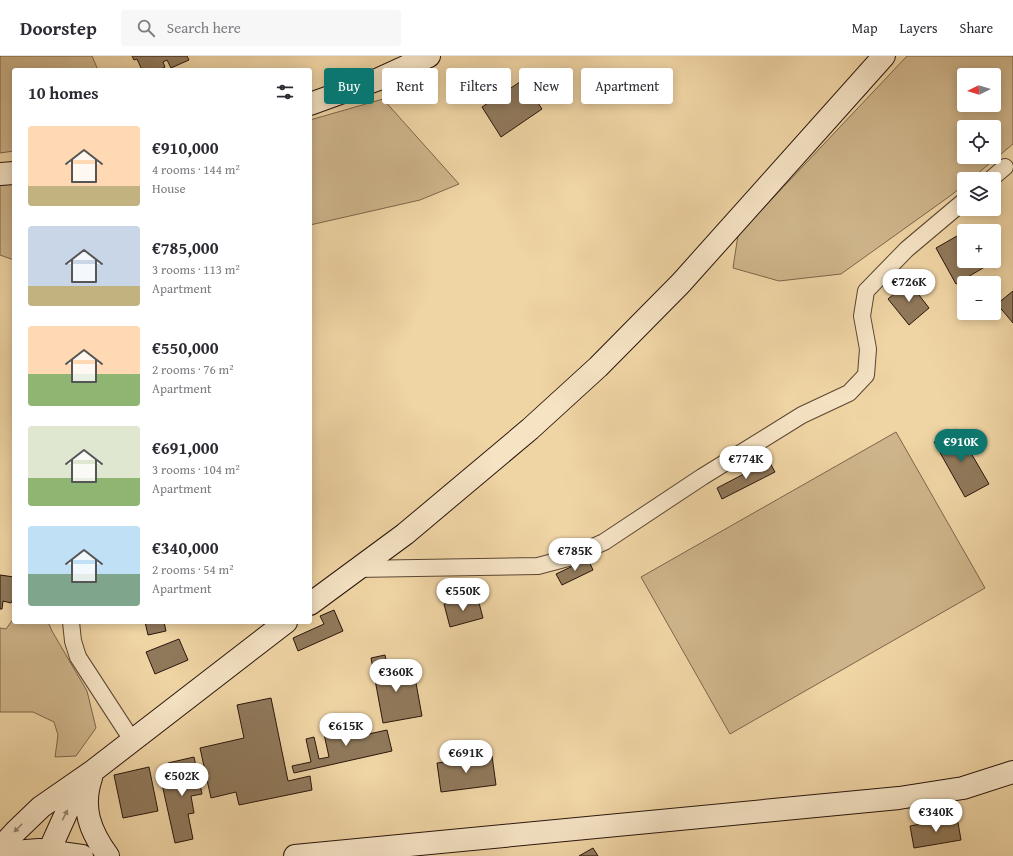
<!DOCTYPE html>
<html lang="en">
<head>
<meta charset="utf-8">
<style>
	:root { --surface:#fff; --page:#f7f7f7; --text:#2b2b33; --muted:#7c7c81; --line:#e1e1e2; --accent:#0f766e }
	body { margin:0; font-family:"Gentium Book Plus",serif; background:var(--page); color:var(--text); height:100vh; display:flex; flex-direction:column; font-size:15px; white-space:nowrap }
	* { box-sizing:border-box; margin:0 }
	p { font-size:13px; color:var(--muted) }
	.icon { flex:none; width:22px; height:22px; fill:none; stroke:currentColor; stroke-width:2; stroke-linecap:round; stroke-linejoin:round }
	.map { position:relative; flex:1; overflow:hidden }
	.drawer { position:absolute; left:12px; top:12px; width:300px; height:556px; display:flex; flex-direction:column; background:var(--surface); border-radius:4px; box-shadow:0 2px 10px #0003 }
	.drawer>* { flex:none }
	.hud { position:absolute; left:324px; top:12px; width:380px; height:36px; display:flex; gap:8px }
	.needle { width:26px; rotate:265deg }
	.fabs { position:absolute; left:957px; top:12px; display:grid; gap:8px }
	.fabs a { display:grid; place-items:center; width:44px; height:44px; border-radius:4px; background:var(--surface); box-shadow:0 2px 10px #0003; font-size:20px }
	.price { position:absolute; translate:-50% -34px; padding:0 9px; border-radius:14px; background:#fff; color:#222; font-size:13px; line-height:26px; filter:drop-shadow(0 1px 2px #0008) }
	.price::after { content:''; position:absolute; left:50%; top:24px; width:12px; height:9px; margin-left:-6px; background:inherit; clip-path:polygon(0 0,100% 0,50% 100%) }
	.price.selected { background:var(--accent); color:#fff }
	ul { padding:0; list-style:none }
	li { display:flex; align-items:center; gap:12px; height:100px; padding:0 16px }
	li span { display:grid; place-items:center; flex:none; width:112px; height:80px; border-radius:4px; color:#555 }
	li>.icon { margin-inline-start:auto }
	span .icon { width:48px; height:48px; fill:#fffc; stroke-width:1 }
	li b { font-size:17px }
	h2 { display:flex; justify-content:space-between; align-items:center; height:48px; padding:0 16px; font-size:17px }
	.pill { padding:0 14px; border-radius:4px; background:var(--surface); box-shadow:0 2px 10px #0003; font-size:14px; line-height:36px }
	.pill.selected { background:var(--accent); color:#fff }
	header { display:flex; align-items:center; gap:24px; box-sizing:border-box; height:56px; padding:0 20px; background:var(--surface); border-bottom:1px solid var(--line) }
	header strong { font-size:19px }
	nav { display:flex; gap:22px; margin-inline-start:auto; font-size:14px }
	.search { width:280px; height:36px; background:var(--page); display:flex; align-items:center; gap:10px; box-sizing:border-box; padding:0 14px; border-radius:4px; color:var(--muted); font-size:15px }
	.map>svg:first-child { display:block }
</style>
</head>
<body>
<header>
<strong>Doorstep</strong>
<div class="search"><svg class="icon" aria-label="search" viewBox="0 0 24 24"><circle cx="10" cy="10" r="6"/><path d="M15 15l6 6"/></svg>Search here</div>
<nav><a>Map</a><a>Layers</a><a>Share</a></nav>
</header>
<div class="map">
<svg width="1013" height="800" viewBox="0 0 1013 800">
	<rect width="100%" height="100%" fill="#efd4a4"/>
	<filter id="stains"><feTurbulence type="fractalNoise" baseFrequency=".005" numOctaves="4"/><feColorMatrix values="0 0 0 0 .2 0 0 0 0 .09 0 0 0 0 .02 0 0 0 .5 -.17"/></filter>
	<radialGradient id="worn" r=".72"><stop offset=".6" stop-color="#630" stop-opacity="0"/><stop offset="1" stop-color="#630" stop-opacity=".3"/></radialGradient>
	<path fill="#ceb48a" stroke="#7c654b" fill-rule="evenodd" d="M0,0h92l6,14h-84v81l-14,2z
		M907,0h106v88l-42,35h-7v6l-14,11 -109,78 -62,7 -46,-13 5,-33zM964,19h30v30h-30zM964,71h30v30h-30z
		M383,43l76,85 -39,16 -110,25v-105z
		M14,127v77l-14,-5v-70z
		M896,376l89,156 -255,146 -89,-157z
		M14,562v4h34l4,9 35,60 9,37 -20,28 -21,1 3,-22 -4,-13 -21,-10h-33v-84l6,1z"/>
	<path fill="#90795b" stroke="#2a160c" d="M132,0h55l2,4 -18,8 -4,-8 -4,2 2,5 -6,3h-17l-5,-11 -3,1z
		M523,24l19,29 -41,28 -19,-30z
		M964,176v29h22l2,4 -32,19 -20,-36z
		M909,226l20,26 -20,17 -21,-26z
		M1013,235v32l-16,-19z
		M957,373l32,55 -24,13 -31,-55z
		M769,405l6,11 -53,27 -5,-11z
		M588,503l5,11 -31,15 -6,-11z
		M0,519l14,2 -1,22 -2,4 -8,-2 -1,8h-2z
		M463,543l2,4 13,-4 5,19 -33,9 -6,-23z
		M334,554l9,21 -45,20 -5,-13 31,-14 -4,-8z
		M145,566h19l2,9 -18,4z
		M179,583l9,21 -33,14 -9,-22z
		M385,599l4,21 25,-4 8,44 -39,7 -12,-65z
		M271,642l17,83 22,-5 2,14 -73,15 -3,-13 -25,6 -11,-50 44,-10 -7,-33z
		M362,669l2,10 23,-5 5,21 -98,22 -2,-7 19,-4 -5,-23 8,-2 5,22 10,-2 -5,-23z
		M492,700l4,29 -55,7 -4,-29z
		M194,701l8,37 -11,2 3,17 -6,1 5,25 -18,4 -13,-59 10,-2 -4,-19z
		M149,711l9,44 -35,7 -9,-43z
		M957,761l4,23 -47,8 -4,-22z
		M593,792l5,8h-19z"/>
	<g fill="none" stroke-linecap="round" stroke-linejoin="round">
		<g stroke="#5b4632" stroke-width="18">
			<path id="street" d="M991,123l14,-12
				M355,513l183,-3 30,-8 36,-16 98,-65 100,-62 47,-22 17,-18 2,-26 -6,-33 4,-25 41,-42 57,-48
				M71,566l2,19 5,16 54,83"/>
		</g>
		<g stroke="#2a160c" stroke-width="24">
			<path id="secondary" d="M310,48l69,-25 50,-23
				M0,118l14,-1
				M310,548l95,-70 125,-105 68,-62 83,-84 203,-227
				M91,722c-10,30 -1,53 17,78
				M0,792l15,-16 26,-25 52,-36 193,-149
				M49,795l19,-42 19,-29
				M0,797l39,-3 43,6
				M295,800l604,-58 64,-10 50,-16"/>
		</g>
		<use href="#street" stroke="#f5e3c4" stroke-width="16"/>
		<use href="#secondary" stroke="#f5e3c4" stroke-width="22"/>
	</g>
	<defs><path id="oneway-solid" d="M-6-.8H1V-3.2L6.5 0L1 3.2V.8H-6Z"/></defs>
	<g fill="#9a8771">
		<use href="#oneway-solid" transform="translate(65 759) rotate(-63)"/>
		<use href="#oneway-solid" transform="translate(18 772) rotate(135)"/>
	</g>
	<rect width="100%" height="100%" filter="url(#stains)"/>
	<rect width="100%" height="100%" fill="url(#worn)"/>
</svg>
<div class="fabs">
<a><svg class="needle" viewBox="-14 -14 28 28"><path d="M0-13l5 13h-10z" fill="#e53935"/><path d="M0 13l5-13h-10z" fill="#7c7c81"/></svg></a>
<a><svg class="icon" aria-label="locate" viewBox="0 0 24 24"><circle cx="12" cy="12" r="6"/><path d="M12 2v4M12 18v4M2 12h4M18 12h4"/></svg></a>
<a><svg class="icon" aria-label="layers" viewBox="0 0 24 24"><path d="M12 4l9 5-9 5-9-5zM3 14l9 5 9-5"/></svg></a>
<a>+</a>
<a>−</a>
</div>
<b class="price" style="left:909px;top:247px">€726K</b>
<b class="price selected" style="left:961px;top:407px">€910K</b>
<b class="price" style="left:746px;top:424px">€774K</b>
<b class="price" style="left:575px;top:516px">€785K</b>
<b class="price" style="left:463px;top:556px">€550K</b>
<b class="price" style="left:396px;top:637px">€360K</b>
<b class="price" style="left:346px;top:691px">€615K</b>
<b class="price" style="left:466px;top:718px">€691K</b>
<b class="price" style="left:182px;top:741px">€502K</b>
<b class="price" style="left:936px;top:777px">€340K</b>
<div class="hud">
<a class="pill selected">Buy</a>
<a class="pill">Rent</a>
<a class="pill">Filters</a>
<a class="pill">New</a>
<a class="pill">Apartment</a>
</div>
<section class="drawer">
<h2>10 homes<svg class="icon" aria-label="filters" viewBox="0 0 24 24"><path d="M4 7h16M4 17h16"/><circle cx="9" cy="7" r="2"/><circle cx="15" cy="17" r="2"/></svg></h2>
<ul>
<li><span style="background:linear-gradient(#ffd9b3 75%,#c2b280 0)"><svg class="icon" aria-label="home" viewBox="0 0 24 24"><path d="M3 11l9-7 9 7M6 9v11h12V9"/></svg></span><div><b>€910,000</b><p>4 rooms · 144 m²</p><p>House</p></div></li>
<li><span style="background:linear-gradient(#c9d6e8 75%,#c2b280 0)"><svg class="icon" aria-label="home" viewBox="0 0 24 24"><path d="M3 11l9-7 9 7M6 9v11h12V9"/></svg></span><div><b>€785,000</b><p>3 rooms · 113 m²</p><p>Apartment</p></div></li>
<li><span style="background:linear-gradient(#ffd9b3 60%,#8fb573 0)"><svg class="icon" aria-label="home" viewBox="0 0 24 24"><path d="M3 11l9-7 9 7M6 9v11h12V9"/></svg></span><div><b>€550,000</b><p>2 rooms · 76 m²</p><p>Apartment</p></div></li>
<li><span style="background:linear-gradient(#dfe7d0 65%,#8fb573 0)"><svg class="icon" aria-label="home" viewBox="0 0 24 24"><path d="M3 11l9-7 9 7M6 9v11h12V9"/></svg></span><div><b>€691,000</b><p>3 rooms · 104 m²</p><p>Apartment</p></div></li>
<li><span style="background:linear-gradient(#bfe0f5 60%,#7fa58c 0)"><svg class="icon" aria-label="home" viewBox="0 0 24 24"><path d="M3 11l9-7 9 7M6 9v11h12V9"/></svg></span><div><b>€340,000</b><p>2 rooms · 54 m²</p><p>Apartment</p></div></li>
</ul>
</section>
</div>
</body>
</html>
